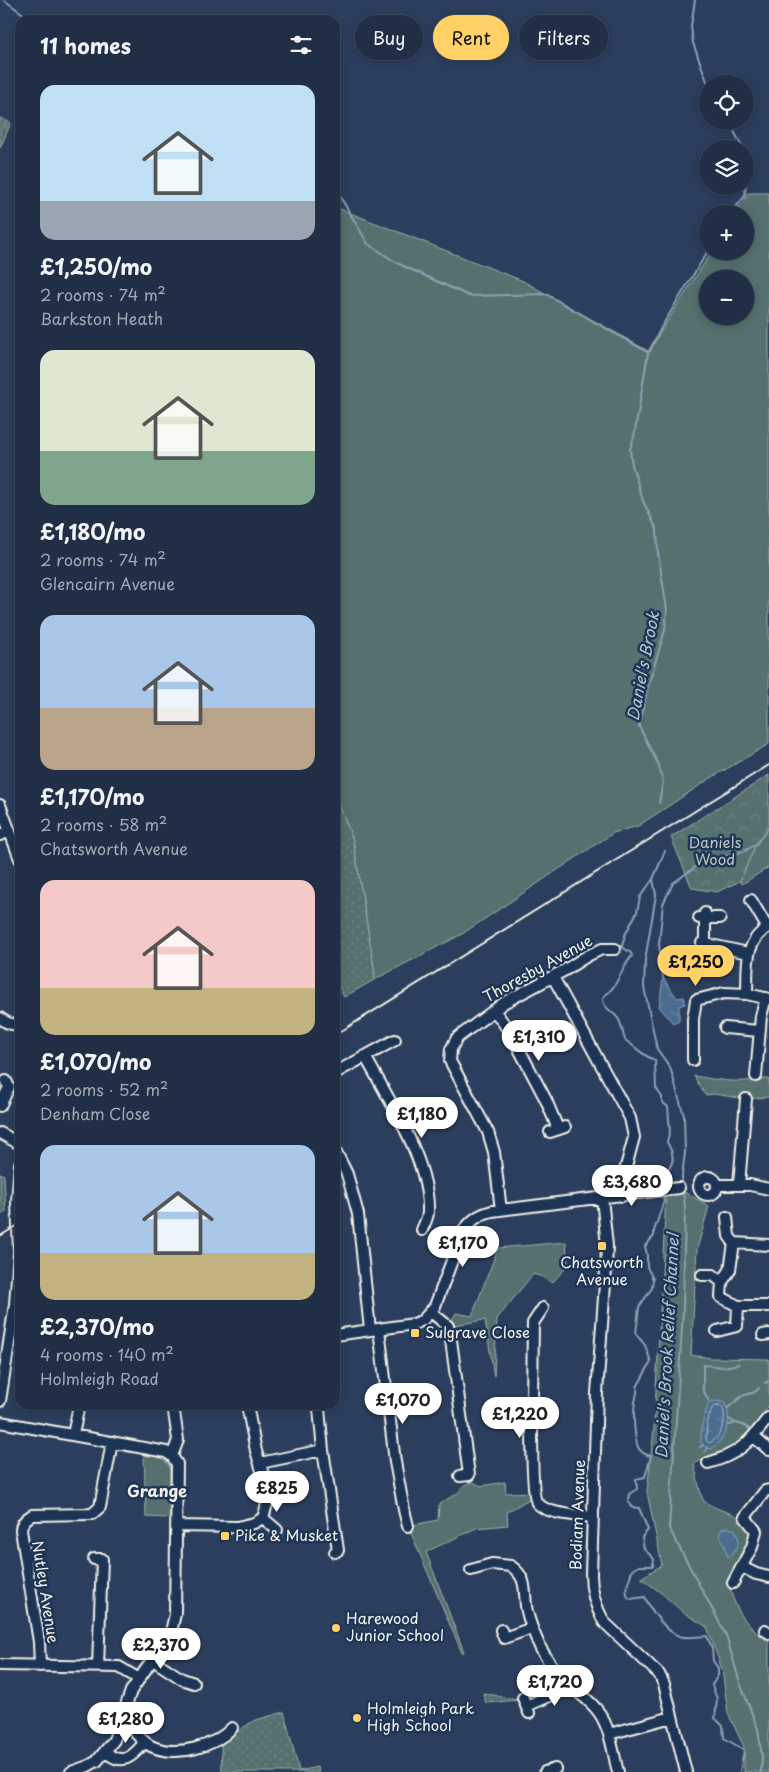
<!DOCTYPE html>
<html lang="en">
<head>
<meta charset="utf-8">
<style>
	:root { --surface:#202e46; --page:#2d3a51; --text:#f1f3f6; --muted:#a2a8b3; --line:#3d4a5f; --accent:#ffd166 }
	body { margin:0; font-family:"Playpen Sans",sans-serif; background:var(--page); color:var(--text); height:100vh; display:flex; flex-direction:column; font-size:19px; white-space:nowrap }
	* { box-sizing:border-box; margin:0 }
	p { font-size:16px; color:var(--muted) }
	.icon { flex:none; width:28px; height:28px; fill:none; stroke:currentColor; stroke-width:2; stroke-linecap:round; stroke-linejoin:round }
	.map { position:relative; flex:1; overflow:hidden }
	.details { position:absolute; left:15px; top:15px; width:325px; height:1395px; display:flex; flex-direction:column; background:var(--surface); border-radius:15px; box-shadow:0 2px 12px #0003,0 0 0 1px var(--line) }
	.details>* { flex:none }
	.hud { position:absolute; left:355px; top:15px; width:339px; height:45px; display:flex; gap:10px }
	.buttons { position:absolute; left:699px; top:75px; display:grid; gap:10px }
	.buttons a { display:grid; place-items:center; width:55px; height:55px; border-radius:50%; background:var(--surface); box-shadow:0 2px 12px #0003,0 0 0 1px var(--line); font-size:25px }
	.price { position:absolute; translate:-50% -42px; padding:0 11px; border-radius:18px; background:#fff; color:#222; font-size:16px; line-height:32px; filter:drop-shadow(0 1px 2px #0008) }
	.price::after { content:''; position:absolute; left:50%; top:30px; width:15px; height:11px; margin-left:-8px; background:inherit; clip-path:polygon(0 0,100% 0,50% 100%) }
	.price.active { background:var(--accent); color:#111 }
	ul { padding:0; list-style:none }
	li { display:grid; align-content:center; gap:10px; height:265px; padding:0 25px }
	li span { display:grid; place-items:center; height:155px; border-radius:15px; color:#555 }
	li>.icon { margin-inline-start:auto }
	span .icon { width:90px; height:90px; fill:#fffc; stroke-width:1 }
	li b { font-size:21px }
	h2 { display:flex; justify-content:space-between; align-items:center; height:60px; padding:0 25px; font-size:21px }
	.tag { padding:0 18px; border-radius:22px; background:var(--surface); box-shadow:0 2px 12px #0003,0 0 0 1px var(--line); font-size:18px; line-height:45px }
	.tag.active { background:var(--accent); color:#111 }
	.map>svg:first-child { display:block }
</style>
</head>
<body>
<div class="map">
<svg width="769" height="1772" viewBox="0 0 769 1772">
	<defs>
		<pattern id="forest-crowns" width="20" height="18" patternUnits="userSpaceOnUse" patternTransform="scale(1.25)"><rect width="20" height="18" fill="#54706e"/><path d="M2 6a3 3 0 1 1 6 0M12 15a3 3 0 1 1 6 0" fill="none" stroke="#6d8583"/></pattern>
		<pattern id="cemetery-stones" width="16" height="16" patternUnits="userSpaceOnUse" patternTransform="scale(1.25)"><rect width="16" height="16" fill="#54706e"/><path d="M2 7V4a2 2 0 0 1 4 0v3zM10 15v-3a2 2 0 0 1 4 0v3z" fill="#6d8583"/></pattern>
		<pattern id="park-dots" width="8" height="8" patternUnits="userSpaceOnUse" patternTransform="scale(1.25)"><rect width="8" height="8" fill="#54706e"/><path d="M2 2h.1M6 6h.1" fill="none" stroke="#6d8583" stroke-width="1.8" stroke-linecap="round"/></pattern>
		<pattern id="water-ripples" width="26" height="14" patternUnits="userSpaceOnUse" patternTransform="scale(1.25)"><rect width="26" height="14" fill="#4a6c90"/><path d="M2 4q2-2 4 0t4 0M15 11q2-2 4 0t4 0" fill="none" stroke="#6581a0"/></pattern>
	</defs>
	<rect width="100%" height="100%" fill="#2b3e5d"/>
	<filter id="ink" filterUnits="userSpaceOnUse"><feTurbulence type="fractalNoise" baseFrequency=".02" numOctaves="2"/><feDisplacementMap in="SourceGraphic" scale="10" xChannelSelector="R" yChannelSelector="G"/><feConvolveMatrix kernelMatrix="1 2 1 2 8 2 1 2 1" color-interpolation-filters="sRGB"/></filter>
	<g filter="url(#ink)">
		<path fill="#54706e" stroke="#a4b0ab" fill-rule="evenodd" d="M748,193h21v551l-58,34 -73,48 -25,7 -151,101 -88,46 1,-6 -22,-134 -18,-45v-581l5,-5 183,72 127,71 8,-16 54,-85h33v-37h-12l12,-14zM708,279h37v37h-37z
			M769,827v40l-27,17 -2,-3 16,-37z
			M694,1076c17,3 35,6 52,5 8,0 14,-3 23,-2v18l-23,2 -32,-5 -9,1z
			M0,1173l4,2 2,37 -6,3z
			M686,1193l23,13 -12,43 -6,106 20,3 58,1v46l-15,24 -23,22 -15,2 -22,11 7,31 3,6c13,11 41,12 47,30 4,15 -20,38 -22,53 0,2 1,5 2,7 5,22 20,39 38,51v130h-25v-25l-16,-34 -6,-44 -15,-42 -23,-14 -24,-21 -19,-14 21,-13 -15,-73 7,-64 12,-232z
			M566,1242l2,23 -16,18 -7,-5 -12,-4 -36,45 -3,57 -9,-56 -31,5 -4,-2 6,-10 16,3 26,-68z
			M144,1454l18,3 8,10v51l-24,-1z
			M473,1482l8,4 24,-4 1,11 28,-1v4l-27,16 1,13 -32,3 -50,24 38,100 -2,1 -54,-127 30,-6 1,-16 19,-11 5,-7z
			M483,1693l36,7 -33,3z"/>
		<path fill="url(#forest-crowns)" stroke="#a4b0ab" d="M769,775v52l-13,17 -16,37 -23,11 -25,-4 -21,-51z"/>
		<path fill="url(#cemetery-stones)" stroke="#a4b0ab" d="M0,118l11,5 -11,25z"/>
		<path fill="url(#park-dots)" stroke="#a4b0ab" d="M335,795l18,45 22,134 -1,6 -30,17 -9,-18z
			M284,1712l15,59 18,-4 2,5h-97l-1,-29 32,-22z"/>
		<path fill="url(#water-ripples)" stroke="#8ea1b3" d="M663,978l14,20 7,-1 1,7 -6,2v14l-6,3 -14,-16z
			M715,1401l9,1c10,16 2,37 -13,47l-6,-2 -4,-4c-1,-14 3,-27 8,-41z
			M726,1527l9,3c7,11 3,19 -7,27l-5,-16 -4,-6 3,-6z"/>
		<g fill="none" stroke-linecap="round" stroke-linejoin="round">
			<path stroke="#b0bcc5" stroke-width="1" d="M715,1406l7,1c6,12 -1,31 -13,36l-3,-3 1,-16 5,-16z"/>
			<path stroke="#8ea1b3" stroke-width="2" d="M4,0l22,16 10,4
				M695,0l-4,26 2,17 15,41
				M729,121l14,28
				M335,188l33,56 31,20 70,32 77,-2 101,58
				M730,214l15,-18 2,-33 -2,-7
				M659,803l4,-21 -4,-16 -20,-40 8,-36 18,-60 2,-20 -9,-57 -1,-23 -14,-29 -11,-36 -2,-16 4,-12 14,-84 14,-27 46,-75
				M653,879l3,16 -11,65 -1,27 13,62 13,18 14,49 1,37 -3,22v11
				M663,978l-4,-34 4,-40 10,-21 28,-20 44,-12 11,-7 13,-17
				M662,1187l-1,-8c12,-14 16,-20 6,-37l3,-11 -2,-24 -6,-5v-5l-6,-9 -1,-28c-11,-3 -19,-13 -30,-20 -2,-6 -3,-14 -6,-20 -6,-10 -17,-11 -16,-23 16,-11 17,-27 29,-41l-1,-3 -9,-6 3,-12 12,-23 3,-15 13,-18 12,-28
				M683,1191l2,16 -2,105 -14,216 57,107 14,48 18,46 4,28 -1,15
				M663,1195l1,6 -10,30v5l-9,10 2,9v12l6,12 -1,9 -13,19 -3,27 9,11 6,17 -14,25c1,6 -1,9 -2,15 -2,11 -1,35 3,45 3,6 8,8 13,9l-6,21 -9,2 1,10 -8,5 -1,7 3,6 8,1 9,22 -6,7 2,12 10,10 -1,7h-14l-7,4c-2,9 -10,23 -2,29l15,-2c5,12 21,35 34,39 7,3 21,0 28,0l5,12 1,13 5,7v7l-6,10 5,14 -2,19 8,8 1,12 20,12 -4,22
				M765,1383l4,-2
				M708,1400l-5,-10v-24l2,-1 18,2 16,-3
				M728,1408l14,-12 13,-4 4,-4
				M729,1419c8,7 14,3 21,11
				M728,1425l6,-1
				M700,1447l3,-2
				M705,1452l3,-4"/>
			<g stroke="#f4f1e8" stroke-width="14">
				<path id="minor" d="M0,805l20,54
					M0,835l10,-4
					M751,900l16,27
					M699,918h21
					M702,943l46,10
					M705,943v-30
					M553,977l77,141 4,19 -11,41 -1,18
					M747,994c1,-28 -4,-51 22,-68
					M494,1010l16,22 36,68 12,29
					M0,1018c7,5 12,8 20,5
					M725,1028l34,3
					M365,1056c23,43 65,105 63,156 0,6 -4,12 -6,18
					M693,1060v-41l3,-19 28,-7 23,1 22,5
					M335,1073l60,-33
					M756,1076l5,-60 5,-18
					M0,1106l9,-19 -3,-6
					M550,1132l15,-5
					M0,1133l20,11
					M335,1150l12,24 11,40 12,116
					M699 1186a9 9 0 1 1 18 0a9 9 0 1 1-18 0Z
					M718,1185h32l19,4
					M739,1185l7,-86
					M602,1198l5,48 -1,24 -9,123 -6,181c0,18 4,32 13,48l55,52 5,10 22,88
					M501,1210l-7,-58 -6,-20 -38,-71 1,-12 6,-11 48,-36 60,-32 22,-14 15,-7h13
					M727,1217l2,19 5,7
					M769,1245l-35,-2 -4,27 -8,12 -1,15 17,9h31
					M702,1275h11l9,7
					M543,1308l-10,15c0,24 -4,170 4,180 11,12 41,12 56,14
					M431,1312l17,14 3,14 18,135 -9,1
					M379,1329l16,133 9,48 4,16
					M717,1331l20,-5 1,-20
					M335,1335l79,-11 9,-4 12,-14 28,-75c9,-11 16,-17 29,-20l187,-23
					M763,1335l6,-1
					M0,1401l15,-97 4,-52 -2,-51 3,-37
					M319,1409l4,41 15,100 -3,2
					M0,1422l166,30 6,4 5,8 -2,150 -4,18 -40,59 -17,49 -17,21 -9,5 -17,6
					M73,1435l6,-30
					M754,1437l15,13
					M172,1456l6,-16 -5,-35
					M260,1463l63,-13
					M708,1463c30,-8 42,-21 60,-45
					M263,1518l14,12
					M176,1526l61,1 17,-4 9,-5 4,-14 -1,-20 -10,-33 -9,-46
					M94,1559h8l-4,107
					M742,1567l14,7 13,3
					M471,1570l21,-6 19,2c16,12 13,22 15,40 2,15 9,30 15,43 7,12 16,24 26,34 11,10 24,17 33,31 11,17 13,39 18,58
					M733,1583l19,-36 4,-16 -11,-14 20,-26 4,-1
					M501,1630l3,8 28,-10
					M765,1630l4,3
					M153,1660l29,19 12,4
					M0,1665l119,2 20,12
					M40,1666l-1,-24 -18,-112c0,-7 4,-11 11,-15l60,-1 8,-7 12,-65
					M523,1698l6,15
					M526,1706l30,-13 11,-10
					M122,1717c9,10 19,25 31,30 25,10 61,0 79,-19
					M609,1734l63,-17
					M106,1752c17,15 27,4 39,-10
					M545,1772l10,-3"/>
			</g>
			<use href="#minor" stroke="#1d3557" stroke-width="10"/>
			<path stroke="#f4f1e8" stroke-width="2" d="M335,1035l434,-270
				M0,1236l20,-12"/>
		</g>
	</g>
	<g fill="#ffd166" stroke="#1d3557" stroke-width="2">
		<rect x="597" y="1241" width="10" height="10" rx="2.5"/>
		<rect x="410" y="1328" width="10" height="10" rx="2.5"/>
		<rect x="220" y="1531" width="10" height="10" rx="2.5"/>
		<circle cx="336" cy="1628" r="5"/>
		<circle cx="357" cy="1718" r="5"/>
	</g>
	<g text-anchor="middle" stroke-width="5" stroke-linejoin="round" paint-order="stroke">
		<g font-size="15" fill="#bcc4bd" stroke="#1d3557">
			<text x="715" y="848">Daniels<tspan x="715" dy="17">Wood</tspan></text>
		</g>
		<g font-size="15" fill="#f4f1e8" stroke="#1d3557">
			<text transform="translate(538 969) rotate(-29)" y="5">Thoresby Avenue</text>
			<text transform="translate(578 1515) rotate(-88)" y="5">Bodiam Avenue</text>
			<text transform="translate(45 1592) rotate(81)" y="5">Nutley Avenue</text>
		</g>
		<g font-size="15" fill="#f4f1e8" stroke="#1d3557" text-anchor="start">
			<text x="602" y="1268" text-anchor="middle">Chatsworth<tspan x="602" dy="17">Avenue</tspan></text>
			<text x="425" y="1338">Sulgrave Close</text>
			<text x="235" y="1541">Pike &amp; Musket</text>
			<text x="346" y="1624">Harewood<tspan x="346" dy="17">Junior School</tspan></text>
			<text x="367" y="1714">Holmleigh Park<tspan x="367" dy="17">High School</tspan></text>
		</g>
		<g font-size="16" font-style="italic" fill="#b8c2c9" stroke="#1d3557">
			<text transform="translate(643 666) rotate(-79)" y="6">Daniel's Brook</text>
			<text transform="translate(667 1346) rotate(-87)" y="6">Daniel's Brook Relief Channel</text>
		</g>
		<g font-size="16" font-weight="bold" fill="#f4f1e8" stroke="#1d3557">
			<text x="157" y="1497">Grange</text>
		</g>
	</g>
</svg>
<div class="buttons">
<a><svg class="icon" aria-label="locate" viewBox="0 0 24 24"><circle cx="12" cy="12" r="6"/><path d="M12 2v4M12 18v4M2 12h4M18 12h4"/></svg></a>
<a><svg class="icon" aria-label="layers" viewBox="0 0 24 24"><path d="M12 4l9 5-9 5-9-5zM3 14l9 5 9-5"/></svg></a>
<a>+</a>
<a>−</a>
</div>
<b class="price active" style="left:696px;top:987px">£1,250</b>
<b class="price" style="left:539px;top:1062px">£1,310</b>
<b class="price" style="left:422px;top:1139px">£1,180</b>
<b class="price" style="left:632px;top:1207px">£3,680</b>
<b class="price" style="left:463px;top:1268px">£1,170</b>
<b class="price" style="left:403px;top:1425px">£1,070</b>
<b class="price" style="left:520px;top:1439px">£1,220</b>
<b class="price" style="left:277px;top:1513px">£825</b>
<b class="price" style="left:161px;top:1670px">£2,370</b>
<b class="price" style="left:555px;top:1707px">£1,720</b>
<b class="price" style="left:126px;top:1744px">£1,280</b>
<div class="hud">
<a class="tag">Buy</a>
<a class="tag active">Rent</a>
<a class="tag">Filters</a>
</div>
<section class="details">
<h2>11 homes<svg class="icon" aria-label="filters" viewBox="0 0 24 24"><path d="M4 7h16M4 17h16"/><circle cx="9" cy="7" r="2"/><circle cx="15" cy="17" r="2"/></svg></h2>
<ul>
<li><span style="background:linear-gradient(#bfe0f5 75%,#9aa5b1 0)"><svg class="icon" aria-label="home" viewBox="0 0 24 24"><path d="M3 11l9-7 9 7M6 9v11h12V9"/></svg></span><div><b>£1,250/mo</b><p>2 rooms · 74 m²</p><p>Barkston Heath</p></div></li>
<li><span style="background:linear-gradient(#dfe7d0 65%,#7fa58c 0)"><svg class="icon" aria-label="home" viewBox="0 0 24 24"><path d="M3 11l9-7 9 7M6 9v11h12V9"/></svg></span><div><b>£1,180/mo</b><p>2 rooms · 74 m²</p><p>Glencairn Avenue</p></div></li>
<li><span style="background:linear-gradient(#a9c7e8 60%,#b9a48a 0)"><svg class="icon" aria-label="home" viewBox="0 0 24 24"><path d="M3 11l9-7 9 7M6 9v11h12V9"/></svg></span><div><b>£1,170/mo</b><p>2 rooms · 58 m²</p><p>Chatsworth Avenue</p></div></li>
<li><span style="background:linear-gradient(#f6c9c9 70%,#c2b280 0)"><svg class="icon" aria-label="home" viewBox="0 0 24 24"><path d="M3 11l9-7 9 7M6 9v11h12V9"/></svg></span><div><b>£1,070/mo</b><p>2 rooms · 52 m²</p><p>Denham Close</p></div></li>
<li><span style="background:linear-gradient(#a9c7e8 70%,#c2b280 0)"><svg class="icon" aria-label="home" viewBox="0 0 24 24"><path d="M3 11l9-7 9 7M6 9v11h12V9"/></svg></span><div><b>£2,370/mo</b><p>4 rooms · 140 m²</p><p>Holmleigh Road</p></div></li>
</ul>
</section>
</div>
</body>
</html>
